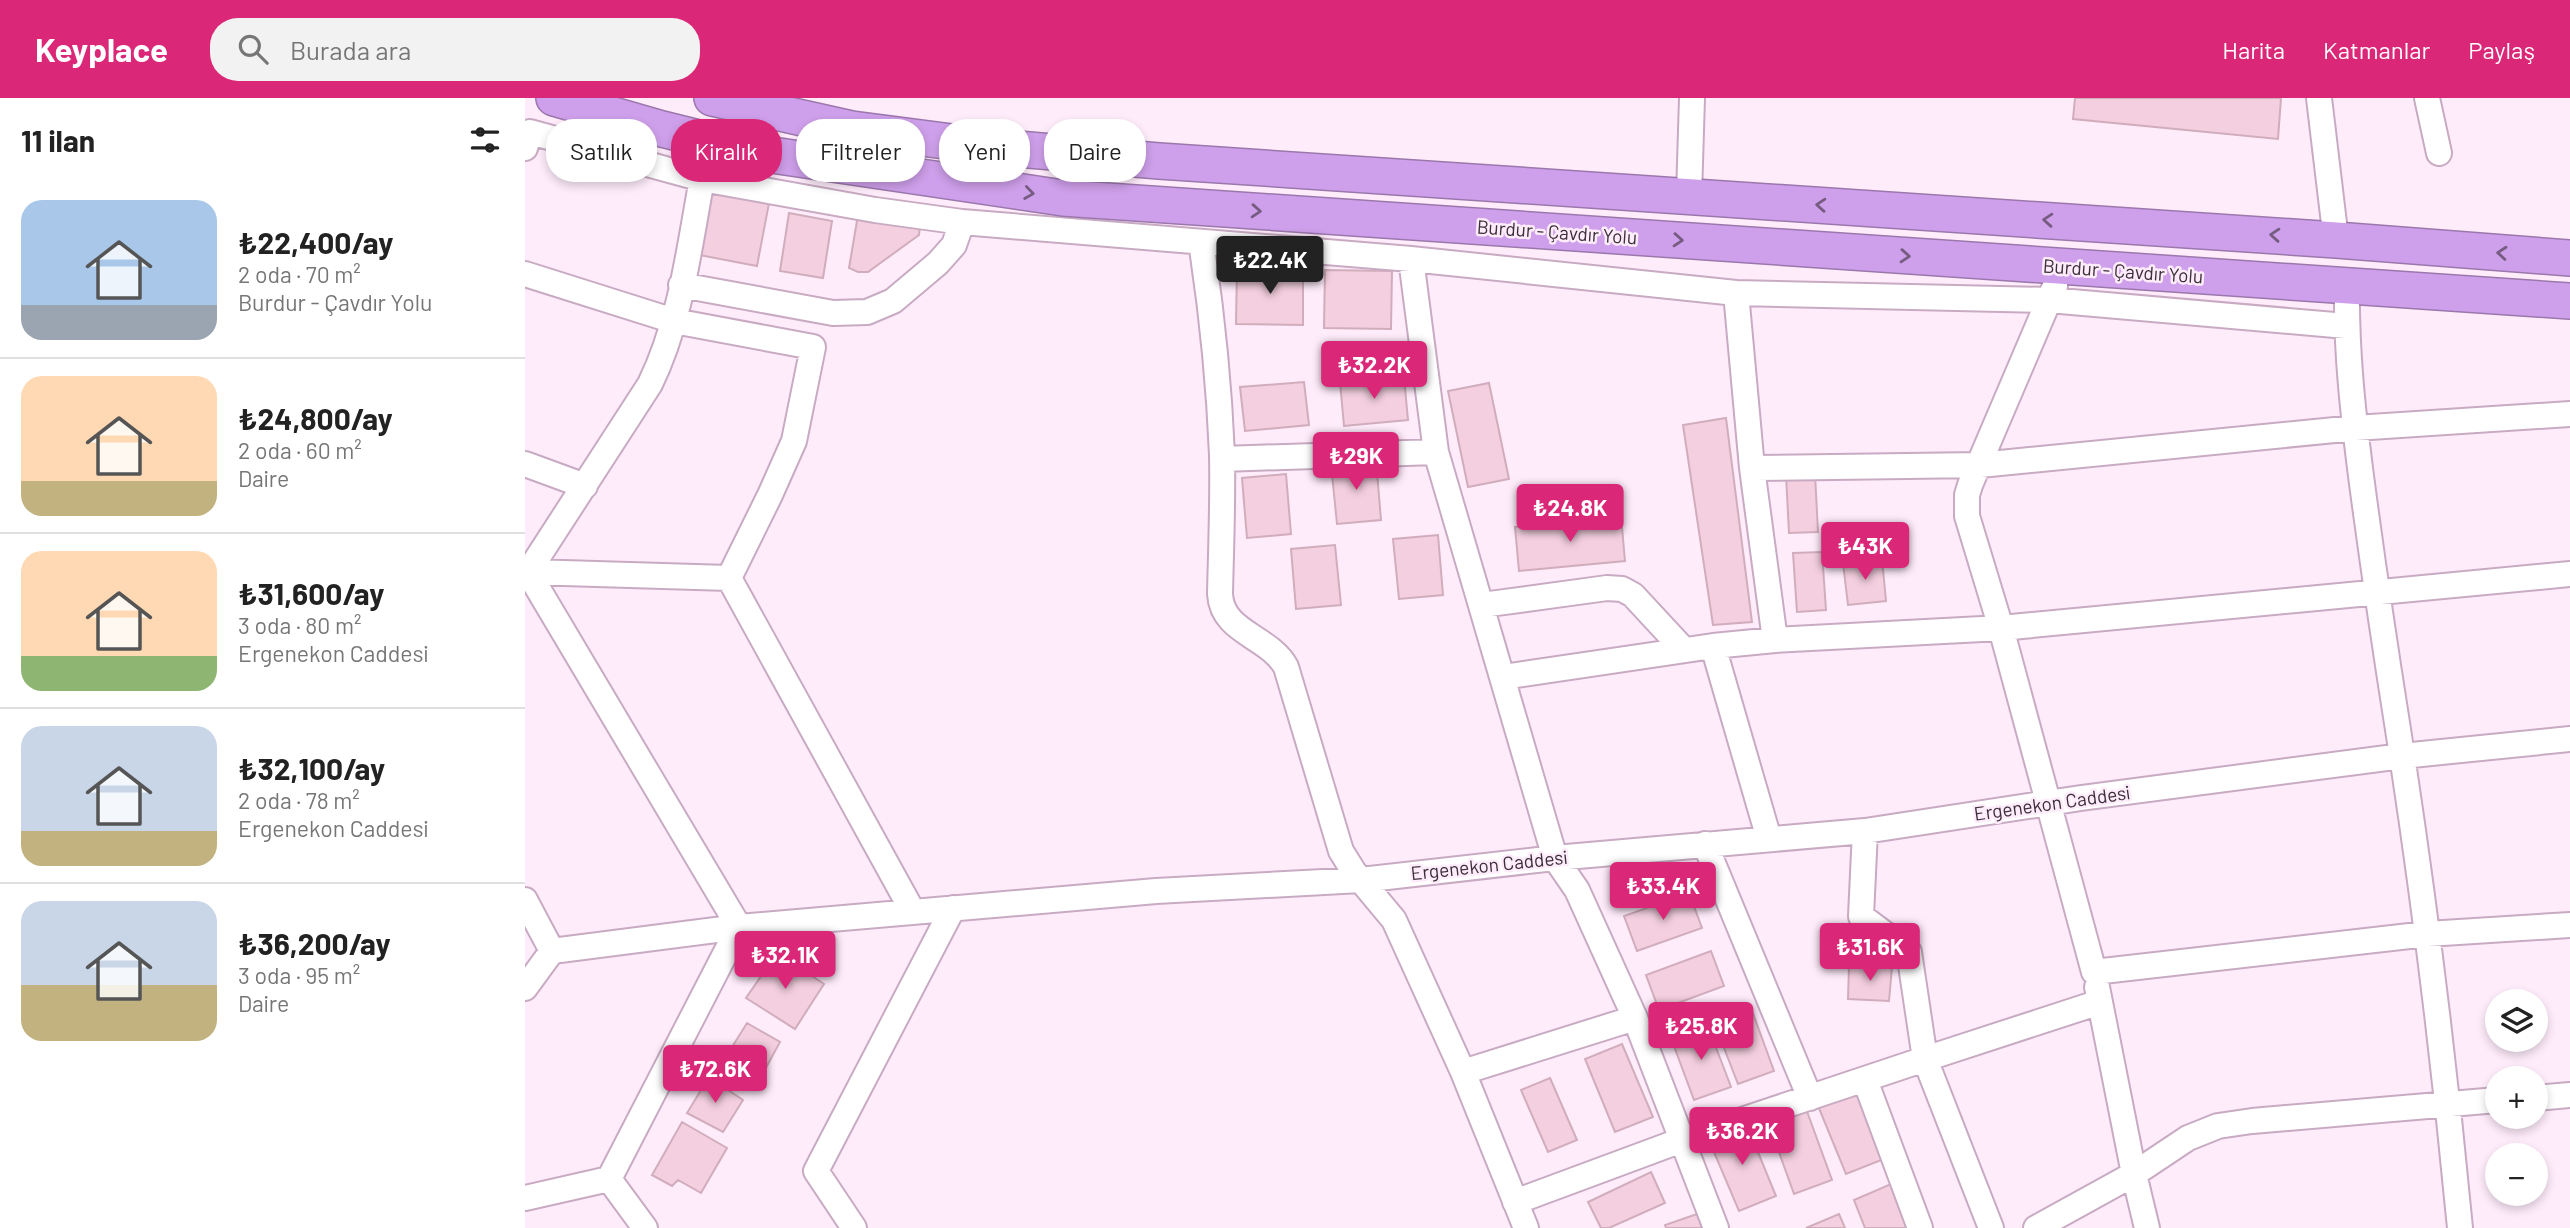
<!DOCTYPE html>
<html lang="tr">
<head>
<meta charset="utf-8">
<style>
	:root { --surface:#fff; --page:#f2f2f2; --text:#222; --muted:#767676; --line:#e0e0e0; --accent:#db2777 }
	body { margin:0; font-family:Barlow,sans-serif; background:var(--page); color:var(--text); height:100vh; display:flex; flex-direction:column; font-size:26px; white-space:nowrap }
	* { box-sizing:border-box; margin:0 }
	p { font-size:23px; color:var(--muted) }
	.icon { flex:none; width:38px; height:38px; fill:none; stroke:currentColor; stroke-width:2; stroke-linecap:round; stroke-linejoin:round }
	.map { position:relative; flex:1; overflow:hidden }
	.sheet { display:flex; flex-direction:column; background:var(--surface); width:525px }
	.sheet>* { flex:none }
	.top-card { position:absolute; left:21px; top:21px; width:665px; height:63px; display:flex; gap:14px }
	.fabs { position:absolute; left:1960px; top:891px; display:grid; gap:14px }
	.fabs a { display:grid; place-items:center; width:63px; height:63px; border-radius:50%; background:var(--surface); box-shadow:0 4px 10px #0003; font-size:35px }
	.price { position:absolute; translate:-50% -60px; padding:0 16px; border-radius:7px; background:var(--accent); color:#fff; font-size:23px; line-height:46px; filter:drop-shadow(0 2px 4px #0008) }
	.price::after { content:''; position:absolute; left:50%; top:42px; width:21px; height:16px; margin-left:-10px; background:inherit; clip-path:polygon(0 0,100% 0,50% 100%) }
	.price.current { background:#222; color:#fff }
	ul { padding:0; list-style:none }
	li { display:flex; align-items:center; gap:21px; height:175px; padding:0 21px }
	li+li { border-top:2px solid var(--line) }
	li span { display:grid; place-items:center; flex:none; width:196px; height:140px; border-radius:21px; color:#555 }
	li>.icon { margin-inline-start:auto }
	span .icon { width:84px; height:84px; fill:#fffc; stroke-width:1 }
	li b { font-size:30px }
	h2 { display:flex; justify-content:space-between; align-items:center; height:84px; padding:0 21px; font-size:30px }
	.pill { padding:0 24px; border-radius:28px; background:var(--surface); box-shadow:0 4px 10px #0003; font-size:24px; line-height:63px }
	.pill.current { background:var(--accent); color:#fff }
	header { display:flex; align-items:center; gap:42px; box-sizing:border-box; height:98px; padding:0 35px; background:var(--accent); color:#fff }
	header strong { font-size:33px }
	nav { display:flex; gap:38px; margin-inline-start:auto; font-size:24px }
	.search { width:490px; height:63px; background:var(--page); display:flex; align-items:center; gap:18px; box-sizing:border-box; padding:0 24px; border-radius:28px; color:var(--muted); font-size:26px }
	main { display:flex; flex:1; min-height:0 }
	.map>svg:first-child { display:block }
</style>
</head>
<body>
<header>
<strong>Keyplace</strong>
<div class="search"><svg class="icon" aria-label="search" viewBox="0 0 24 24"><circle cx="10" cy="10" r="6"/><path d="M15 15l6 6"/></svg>Burada ara</div>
<nav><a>Harita</a><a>Katmanlar</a><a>Paylaş</a></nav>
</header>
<main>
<section class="sheet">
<h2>11 ilan<svg class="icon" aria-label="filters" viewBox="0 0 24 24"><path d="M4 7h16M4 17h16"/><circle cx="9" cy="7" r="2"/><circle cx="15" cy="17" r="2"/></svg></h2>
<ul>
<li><span style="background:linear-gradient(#a9c7e8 75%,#9aa5b1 0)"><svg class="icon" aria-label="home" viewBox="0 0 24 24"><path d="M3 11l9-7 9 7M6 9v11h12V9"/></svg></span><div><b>₺22,400/ay</b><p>2 oda · 70 m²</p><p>Burdur - Çavdır Yolu</p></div></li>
<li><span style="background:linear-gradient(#ffd9b3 75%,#c2b280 0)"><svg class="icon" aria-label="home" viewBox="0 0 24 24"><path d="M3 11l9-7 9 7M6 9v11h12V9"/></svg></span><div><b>₺24,800/ay</b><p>2 oda · 60 m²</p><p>Daire</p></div></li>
<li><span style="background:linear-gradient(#ffd9b3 75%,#8fb573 0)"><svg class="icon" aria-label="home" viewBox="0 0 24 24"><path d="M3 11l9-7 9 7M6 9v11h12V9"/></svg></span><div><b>₺31,600/ay</b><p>3 oda · 80 m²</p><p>Ergenekon Caddesi</p></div></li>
<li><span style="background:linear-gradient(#c9d6e8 75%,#c2b280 0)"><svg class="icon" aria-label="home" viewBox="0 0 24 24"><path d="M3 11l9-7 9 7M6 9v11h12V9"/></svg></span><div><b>₺32,100/ay</b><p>2 oda · 78 m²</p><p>Ergenekon Caddesi</p></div></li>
<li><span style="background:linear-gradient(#c9d6e8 60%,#c2b280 0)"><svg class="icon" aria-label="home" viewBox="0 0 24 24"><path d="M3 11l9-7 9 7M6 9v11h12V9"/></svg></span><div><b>₺36,200/ay</b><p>3 oda · 95 m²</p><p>Daire</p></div></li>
</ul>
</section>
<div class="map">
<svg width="2045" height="1130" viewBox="0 0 2045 1130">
	<rect width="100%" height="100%" fill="#ffecfb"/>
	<path fill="#f4cfdf" stroke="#d1adbc" stroke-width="2" d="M1550,0h206l-3,41 -205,-20z
		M181,93l63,12 -12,63 -63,-12z
		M334,111l62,10 -2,16 -51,37h-10l-9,-4z
		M264,115l43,8 -9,57 -43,-7z
		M712,168l66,1v58l-67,-1z
		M800,172l67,1 -1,58 -67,-1z
		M879,279l4,43 -64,6 -4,-44z
		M779,284l5,43 -64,6 -5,-44z
		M964,285l20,96 -41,8 -20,-96z
		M1201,320l26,204 -39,3 -30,-200z
		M851,362l5,60 -44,4 -6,-60z
		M761,376l5,60 -44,4 -5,-60z
		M1290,376l3,58 -29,1 -3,-58z
		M1096,418l4,45 -106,10 -4,-44z
		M913,437l5,60 -44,4 -6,-60z
		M810,447l6,60 -45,4 -5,-60z
		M1297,454l4,58 -29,2 -4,-59z
		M1357,461l4,42 -38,4 -5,-42z
		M1164,795l13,35 -65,23 -13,-35z
		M1186,853l13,35 -65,24 -13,-35z
		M252,855l47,31 -29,45 -49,-31z
		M1324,867l43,2 -3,34 -41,-2z
		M1226,910l23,63 -36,13 -24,-62z
		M222,925l33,19 -25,46 -36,-20z
		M1182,926l24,63 -37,13 -23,-62z
		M1097,946l31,73 -38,15 -30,-73z
		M184,979l34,23 -20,32 -36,-19z
		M1025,980l27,62 -29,12 -27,-62z
		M1329,988l30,73 -38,15 -30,-73z
		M1280,1008l27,74 -38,14 -27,-75z
		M157,1024l45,26 -26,45 -23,-13 -6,6 -20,-11z
		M1221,1025l30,73 -37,15 -31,-73z
		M1126,1074l14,31 -56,25h-8l-13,-26z
		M1366,1086l18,44h-44l-11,-28z
		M1172,1116l5,14h-36l-1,-3z
		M1314,1116l6,14h-39z"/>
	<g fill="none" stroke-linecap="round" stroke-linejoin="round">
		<g stroke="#c8abc3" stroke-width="28">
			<path id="minor" d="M1794,0l17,142
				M1902,0l12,55
				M0,50l5,-16 172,47 173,31 87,12 449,37 325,34 313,7 297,26
				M1164,98l3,-98
				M676,144c11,71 18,141 21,213 1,46 -1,93 -2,139 2,39 49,42 66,73l55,184 13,21 40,48 69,152 63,156
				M886,161l25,193 119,406 22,32 58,128 81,210
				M0,176l149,47 139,26 -19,94 -24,54 -41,83 -199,-6
				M156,187l152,28 34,-1 26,-11 45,-38 16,-18 8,-23
				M1530,188l-85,199 -3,10v21l34,112 93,344 333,-38 143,-9
				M1822,188c-1,64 6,127 14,190 11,83 23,165 36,247 26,167 47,336 63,505
				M1211,195l16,175 23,172
				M697,361l214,-7
				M0,366l60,22
				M1227,370l228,-3 375,-37 215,-14
				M0,469l214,360
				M0,479l125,-193c31,-63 39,-136 52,-205
				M204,480l184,334
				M957,507l125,-17 15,1 11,6 51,55
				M1188,548l56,193
				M978,579l210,-31 62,-6 226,-12 569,-54
				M1180,746l105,254
				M0,802l27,51
				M1572,889l37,187 13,54
				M0,890l27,-37 187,-24 417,-36 205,-11 194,-22 310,-27 216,-33 321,-42 168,-17
				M938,974l172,-54
				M1340,982l55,148
				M2011,1000l34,-3
				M84,1081l36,49
				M0,1100l84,-19 130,-252
				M990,1104l167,-62 243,-81 -16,-107 -48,-36 4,-85
				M329,1130l-38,-57 137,-263
				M1466,1130l-66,-169 175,-57
				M1511,1130l98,-54 54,-36 30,-12 34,-5 245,-21"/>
		</g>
		<g stroke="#9b78ac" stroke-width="38">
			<path id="highway" d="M29,0l108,31 97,24 304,45 1507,103
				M187,0l140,31 131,17 176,15 1177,79 234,18"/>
		</g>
		<use href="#minor" stroke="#fff" stroke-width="24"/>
		<use href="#highway" stroke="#ce9fea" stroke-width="35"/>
	</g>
	<defs><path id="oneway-chevron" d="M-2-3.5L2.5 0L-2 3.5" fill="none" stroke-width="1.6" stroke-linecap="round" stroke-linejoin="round" transform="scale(1.75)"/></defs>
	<g stroke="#765c80">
		<use href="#oneway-chevron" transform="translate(504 95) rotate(8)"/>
		<use href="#oneway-chevron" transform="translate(1296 107) rotate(-176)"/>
		<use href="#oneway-chevron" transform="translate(731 113) rotate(4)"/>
		<use href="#oneway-chevron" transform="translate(1523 122) rotate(-176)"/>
		<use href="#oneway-chevron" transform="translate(1750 137) rotate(-176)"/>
		<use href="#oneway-chevron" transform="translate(1153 142) rotate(4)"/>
		<use href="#oneway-chevron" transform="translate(1977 155) rotate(-175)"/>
		<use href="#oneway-chevron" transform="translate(1380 158) rotate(4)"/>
	</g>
	<g text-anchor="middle" stroke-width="5" stroke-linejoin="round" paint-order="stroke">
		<g font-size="19" fill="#3b2f39" stroke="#ffecfb">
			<text transform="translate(1032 134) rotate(4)" y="7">Burdur - Çavdır Yolu</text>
			<text transform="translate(1598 173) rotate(4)" y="7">Burdur - Çavdır Yolu</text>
			<text transform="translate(1527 705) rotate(-8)" y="7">Ergenekon Caddesi</text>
			<text transform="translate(964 767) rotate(-6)" y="7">Ergenekon Caddesi</text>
		</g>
	</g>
</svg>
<div class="fabs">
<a><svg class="icon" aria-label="layers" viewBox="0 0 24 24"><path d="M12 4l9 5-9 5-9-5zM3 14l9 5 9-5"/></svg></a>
<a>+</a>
<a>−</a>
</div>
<b class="price current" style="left:745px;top:198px">₺22.4K</b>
<b class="price" style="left:849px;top:303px">₺32.2K</b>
<b class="price" style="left:831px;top:394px">₺29K</b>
<b class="price" style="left:1045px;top:446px">₺24.8K</b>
<b class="price" style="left:1340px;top:484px">₺43K</b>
<b class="price" style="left:1138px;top:824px">₺33.4K</b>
<b class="price" style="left:1345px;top:885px">₺31.6K</b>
<b class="price" style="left:260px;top:893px">₺32.1K</b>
<b class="price" style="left:1176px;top:964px">₺25.8K</b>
<b class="price" style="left:190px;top:1007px">₺72.6K</b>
<b class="price" style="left:1217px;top:1069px">₺36.2K</b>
<div class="top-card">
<a class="pill">Satılık</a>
<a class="pill current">Kiralık</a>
<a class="pill">Filtreler</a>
<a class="pill">Yeni</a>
<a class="pill">Daire</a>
</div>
</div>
</main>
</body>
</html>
